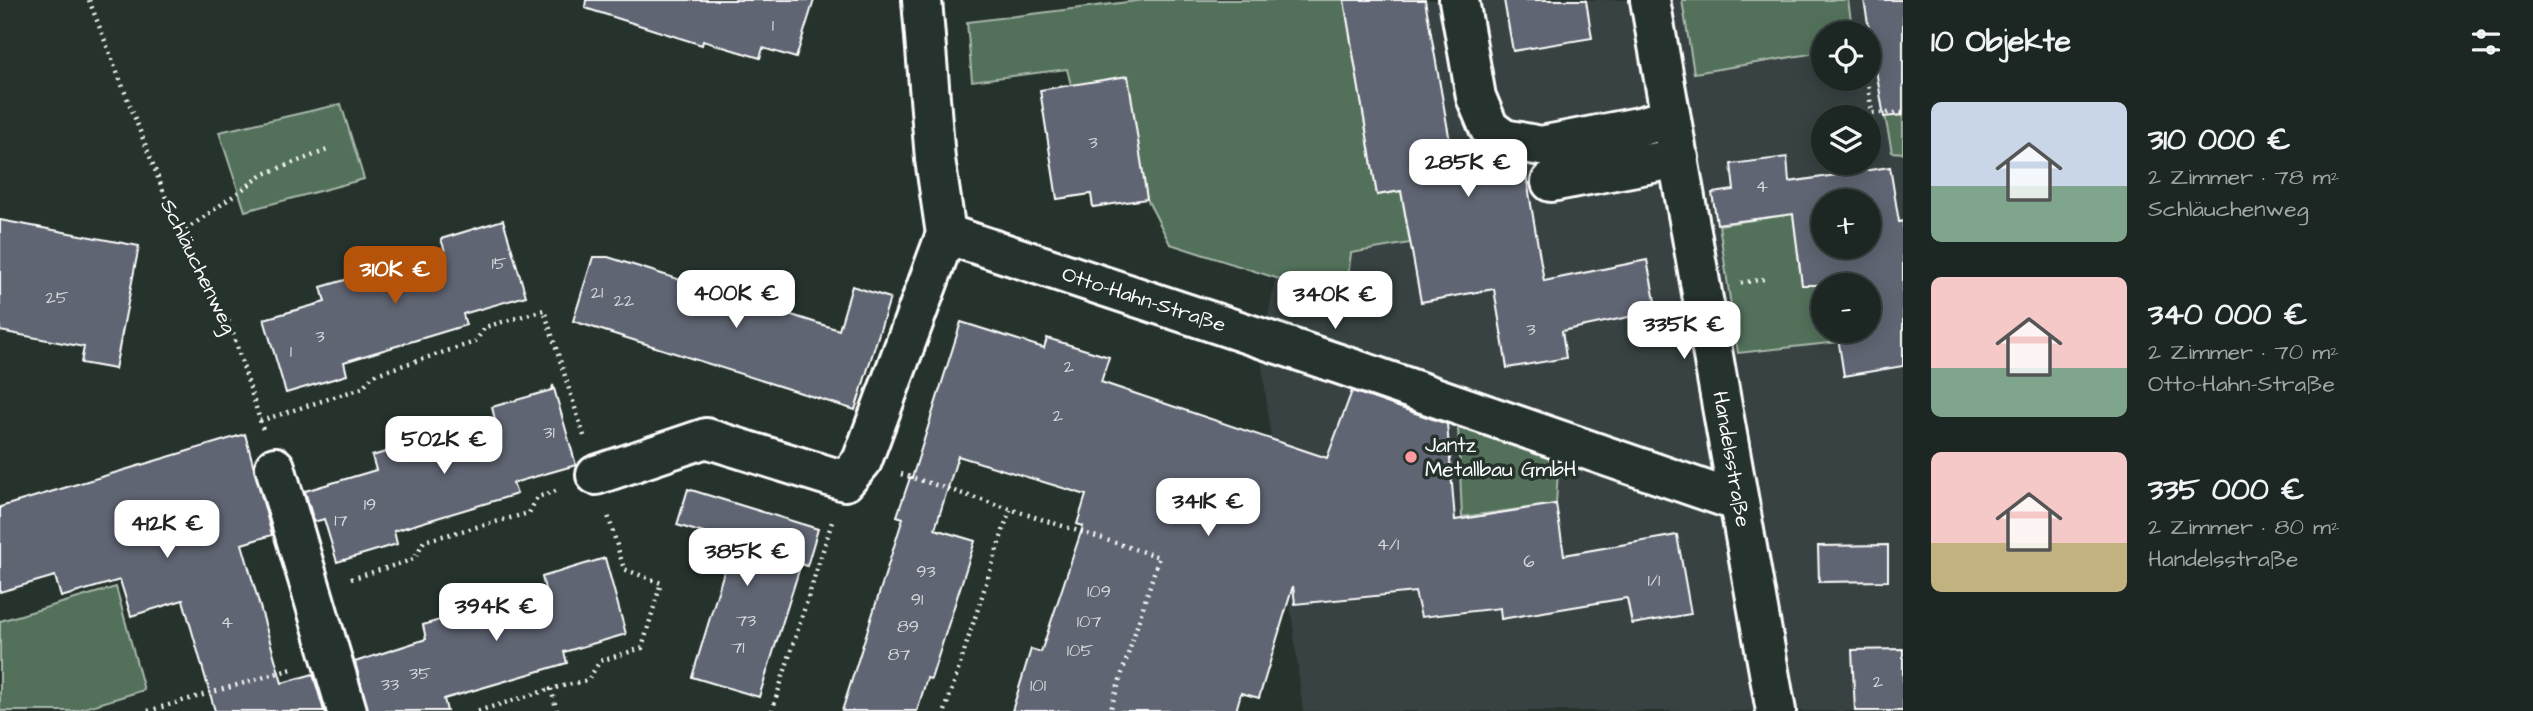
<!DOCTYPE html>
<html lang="de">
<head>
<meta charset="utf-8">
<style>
	:root { --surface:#1c2622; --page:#29322f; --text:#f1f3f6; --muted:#a0a5a5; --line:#3a4340; --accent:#b45309 }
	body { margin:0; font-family:"Architects Daughter",sans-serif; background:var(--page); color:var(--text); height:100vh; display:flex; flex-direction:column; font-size:26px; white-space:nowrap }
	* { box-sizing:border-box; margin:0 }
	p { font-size:23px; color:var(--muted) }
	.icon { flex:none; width:38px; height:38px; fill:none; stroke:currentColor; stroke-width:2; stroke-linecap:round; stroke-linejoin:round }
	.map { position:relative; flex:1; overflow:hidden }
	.details { display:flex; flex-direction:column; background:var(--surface); width:630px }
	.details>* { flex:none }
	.tools { position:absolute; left:1811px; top:21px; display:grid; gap:14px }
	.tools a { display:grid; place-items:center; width:70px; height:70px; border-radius:50%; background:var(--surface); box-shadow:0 4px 18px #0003,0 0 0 2px var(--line); font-size:35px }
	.price { position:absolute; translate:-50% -60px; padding:0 16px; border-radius:14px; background:#fff; color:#222; font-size:23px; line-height:46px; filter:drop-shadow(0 2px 4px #0008) }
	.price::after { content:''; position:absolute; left:50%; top:42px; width:21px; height:16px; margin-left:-10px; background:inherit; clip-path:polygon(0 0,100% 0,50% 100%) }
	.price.active { background:var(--accent); color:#fff }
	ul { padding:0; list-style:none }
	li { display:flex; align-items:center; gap:21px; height:175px; padding:0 28px }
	li span { display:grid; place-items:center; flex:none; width:196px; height:140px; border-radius:10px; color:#555 }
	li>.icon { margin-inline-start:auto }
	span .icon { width:84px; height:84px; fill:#fffc; stroke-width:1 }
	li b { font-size:30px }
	h2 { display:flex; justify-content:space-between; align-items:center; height:84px; padding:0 28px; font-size:30px }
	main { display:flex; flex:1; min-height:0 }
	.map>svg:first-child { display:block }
</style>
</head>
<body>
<main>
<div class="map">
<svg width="1903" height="711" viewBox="0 0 1903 711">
	<rect width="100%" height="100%" fill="#26332d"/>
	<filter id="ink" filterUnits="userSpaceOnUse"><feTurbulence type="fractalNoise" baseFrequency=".0143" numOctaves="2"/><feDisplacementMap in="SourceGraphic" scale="14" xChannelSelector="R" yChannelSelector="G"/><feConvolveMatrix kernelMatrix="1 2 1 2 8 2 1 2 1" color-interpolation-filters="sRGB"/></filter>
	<g filter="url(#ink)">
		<path fill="#374242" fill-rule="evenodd" d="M1319,0h584v711h-600l-42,-356 61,-331zM1824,33h45v46h-45zM1824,117h45v46h-45zM1824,201h45v46h-45zM1824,285h45v46h-45z"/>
		<path fill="#53715a" stroke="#a9b8ac" stroke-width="2" d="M1144,0h200l33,195 24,-4 9,52 -59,10 -6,47 -175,-56 -23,-45 -76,-114 -4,-16 -95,12 -5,-59z
			M1682,0h166l5,33h-29l-1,19 -129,21z
			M1903,93v60l-11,-1 -11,-56z
			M341,104l23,75 -119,32 -26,-79z
			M1793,214l7,57 30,-3 2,17h-8v46h13l1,11 -100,11 -19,-128z
			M1458,426l101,27 -3,51 -94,13z
			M116,587l28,103 -69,21h-75v-90z"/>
		<path fill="#606573" stroke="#fff" stroke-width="2" fill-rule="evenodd" d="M586,0h228l-18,58 -33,-10 -3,10 -57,-17 -1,4 -117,-37z
			M1344,0h81l32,181 68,-12 19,112 103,-21 10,51 -95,20 4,27 -59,10 -13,-79 -73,13 -20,-111 -24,4z
			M1504,0h82l6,38 -79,13z
			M1864,0h39v115l-19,2z
			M1128,76l19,123 -54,8 -2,-13 -34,5 -17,-109z
			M1787,157l2,25 101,-15 9,55 4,-1v145l-59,10 -7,-45h32v-46h-67l-9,-71 -76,10 -5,-31 22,-3 -3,-26zM1824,201h45v46h-45z
			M0,220l139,26 -24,123 -34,-6 3,-16 -84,-16z
			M503,220l23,76 -63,18 3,11 -122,37 3,13 -61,18 -22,-74 61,-17 -4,-15 124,-36 -4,-12z
			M593,257h15l231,73 13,-44 38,12 -35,112 -282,-89z
			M961,322l83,26 3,-10 62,19 -8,25 226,76 25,-67 95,33 8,96 101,-16 8,51 113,-20 14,79 -59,10 -5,-26 -126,21 -1,-11 -79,9 -6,-25 -120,12 -2,-18 -34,112 -18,-5 -5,18h-224l19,-62 10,3 42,-126 -6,-2 9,-29 -128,-39 -23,73 40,12 -44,138 -4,-1 -10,33h-75l61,-193 -6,-2 13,-38h2z
			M553,385l23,80 -63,18 4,11 -123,37 3,13 -60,18 -13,-43 -10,3 -9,-31 71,-21 -4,-14 123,-36 -3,-13 60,-17z
			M245,434l27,101 -30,9 40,139 31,-9 11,37h-109l-32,-111 -52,16 -11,-36 -59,17 -6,-21 -55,16v-85z
			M688,489l130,40 -11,37 -6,-2 -42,133 -67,-20 41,-135 -56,-17z
			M1888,545v36l-69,1 -1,-36z
			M605,558l21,76 -62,18 3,11 -123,36 3,12h-79l-13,-49 71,-23 -3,-14 122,-36 -3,-12z
			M1903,649v62h-48l-3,-61z"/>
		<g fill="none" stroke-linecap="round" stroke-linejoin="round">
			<g stroke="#fff" stroke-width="44">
				<path id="minor" d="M922,0l13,159 11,75 396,131 397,137
					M1459,0l17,97 13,31 15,11 37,7 98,-19 32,-9
					M1650,0l126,711
					M1551,182l128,-24
					M275,467l72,244
					M596,475l110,-37 139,43 17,-20 84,-227"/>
			</g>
			<path stroke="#fff" stroke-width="4.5" stroke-dasharray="2 5" stroke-linecap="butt" d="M89,0l91,234 50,90 33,106
				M1867,79l5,34h31
				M180,234l84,-60 66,-25
				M1741,283l23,-4
				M260,421l102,-33 11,-13 102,-33 10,-15 59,-17 40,126
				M901,474l258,83 -49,154
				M351,579l63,-20 10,-18 105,-28 8,-16 22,-7
				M148,711l144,-42
				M478,711l73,-22
				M557,711l-6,-22 37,-9 12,-19 42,-13 19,-65 -37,-14 -16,-54
				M772,711l60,-189
				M945,711l65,-202"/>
			<use href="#minor" stroke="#26332d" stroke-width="38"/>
		</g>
	</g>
	<circle fill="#ff9aa2" stroke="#26332d" stroke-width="2.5" cx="1411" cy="457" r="7"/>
	<g text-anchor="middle" stroke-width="7" stroke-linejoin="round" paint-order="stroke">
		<g font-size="18" fill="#d7d8dc">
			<text x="773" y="31">1</text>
			<text x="1093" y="148">3</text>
			<text x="1762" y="192">4</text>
			<text x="499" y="269">15</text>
			<text x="597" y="298">21</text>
			<text x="57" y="303">25</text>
			<text x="624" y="306">22</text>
			<text x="1531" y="335">3</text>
			<text x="320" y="342">3</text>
			<text x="291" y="357">1</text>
			<text x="1069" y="372">2</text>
			<text x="1058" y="421">2</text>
			<text x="549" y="438">31</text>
			<text x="370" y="510">19</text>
			<text x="341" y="526">17</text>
			<text x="1388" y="550">4/1</text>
			<text x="1529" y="567">6</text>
			<text x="926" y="577">93</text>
			<text x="1654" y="586">1/1</text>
			<text x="1099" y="597">109</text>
			<text x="917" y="605">91</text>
			<text x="746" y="626">73</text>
			<text x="1089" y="627">107</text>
			<text x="227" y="628">4</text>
			<text x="908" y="632">89</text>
			<text x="738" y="653">71</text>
			<text x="1080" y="656">105</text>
			<text x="899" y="660">87</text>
			<text x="420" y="679">35</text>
			<text x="1878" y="687">2</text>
			<text x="390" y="690">33</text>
			<text x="1038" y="691">101</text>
		</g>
		<g font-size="21" fill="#fff" stroke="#26332d">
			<text transform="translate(199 266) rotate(64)" y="7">Schläuchenweg</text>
			<text transform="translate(1144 299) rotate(18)" y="7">Otto-Hahn-Straße</text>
			<text transform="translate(1732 459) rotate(80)" y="7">Handelsstraße</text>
		</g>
		<g font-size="21" fill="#fff" stroke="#26332d" text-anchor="start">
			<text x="1425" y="452">Jantz<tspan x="1425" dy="24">Metallbau GmbH</tspan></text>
		</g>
	</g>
</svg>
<div class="tools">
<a><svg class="icon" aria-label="locate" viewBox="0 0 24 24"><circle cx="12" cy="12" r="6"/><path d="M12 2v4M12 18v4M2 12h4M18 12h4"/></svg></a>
<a><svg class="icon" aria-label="layers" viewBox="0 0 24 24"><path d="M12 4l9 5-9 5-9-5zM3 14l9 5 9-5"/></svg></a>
<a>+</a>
<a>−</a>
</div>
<b class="price" style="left:1468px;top:199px">285K €</b>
<b class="price active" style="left:395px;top:306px">310K €</b>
<b class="price" style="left:736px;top:330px">400K €</b>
<b class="price" style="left:1335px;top:331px">340K €</b>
<b class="price" style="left:1684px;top:361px">335K €</b>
<b class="price" style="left:444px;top:476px">502K €</b>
<b class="price" style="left:1208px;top:538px">341K €</b>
<b class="price" style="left:167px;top:560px">412K €</b>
<b class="price" style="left:747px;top:588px">385K €</b>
<b class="price" style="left:496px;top:643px">394K €</b>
</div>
<section class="details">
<h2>10 Objekte<svg class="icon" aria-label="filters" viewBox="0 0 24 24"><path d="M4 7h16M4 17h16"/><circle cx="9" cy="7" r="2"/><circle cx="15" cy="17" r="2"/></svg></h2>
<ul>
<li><span style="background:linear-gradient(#c9d6e8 60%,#7fa58c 0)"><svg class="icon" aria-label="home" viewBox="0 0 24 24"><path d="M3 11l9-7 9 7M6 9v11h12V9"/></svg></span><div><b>310 000 €</b><p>2 Zimmer · 78 m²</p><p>Schläuchenweg</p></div></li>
<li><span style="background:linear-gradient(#f6c9c9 65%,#7fa58c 0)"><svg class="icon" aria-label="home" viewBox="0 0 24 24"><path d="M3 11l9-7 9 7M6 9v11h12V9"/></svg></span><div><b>340 000 €</b><p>2 Zimmer · 70 m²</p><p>Otto-Hahn-Straße</p></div></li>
<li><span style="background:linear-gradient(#f6c9c9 65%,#c2b280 0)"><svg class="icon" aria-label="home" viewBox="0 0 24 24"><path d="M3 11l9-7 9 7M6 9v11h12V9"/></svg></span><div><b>335 000 €</b><p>2 Zimmer · 80 m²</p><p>Handelsstraße</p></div></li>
</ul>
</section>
</main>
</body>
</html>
